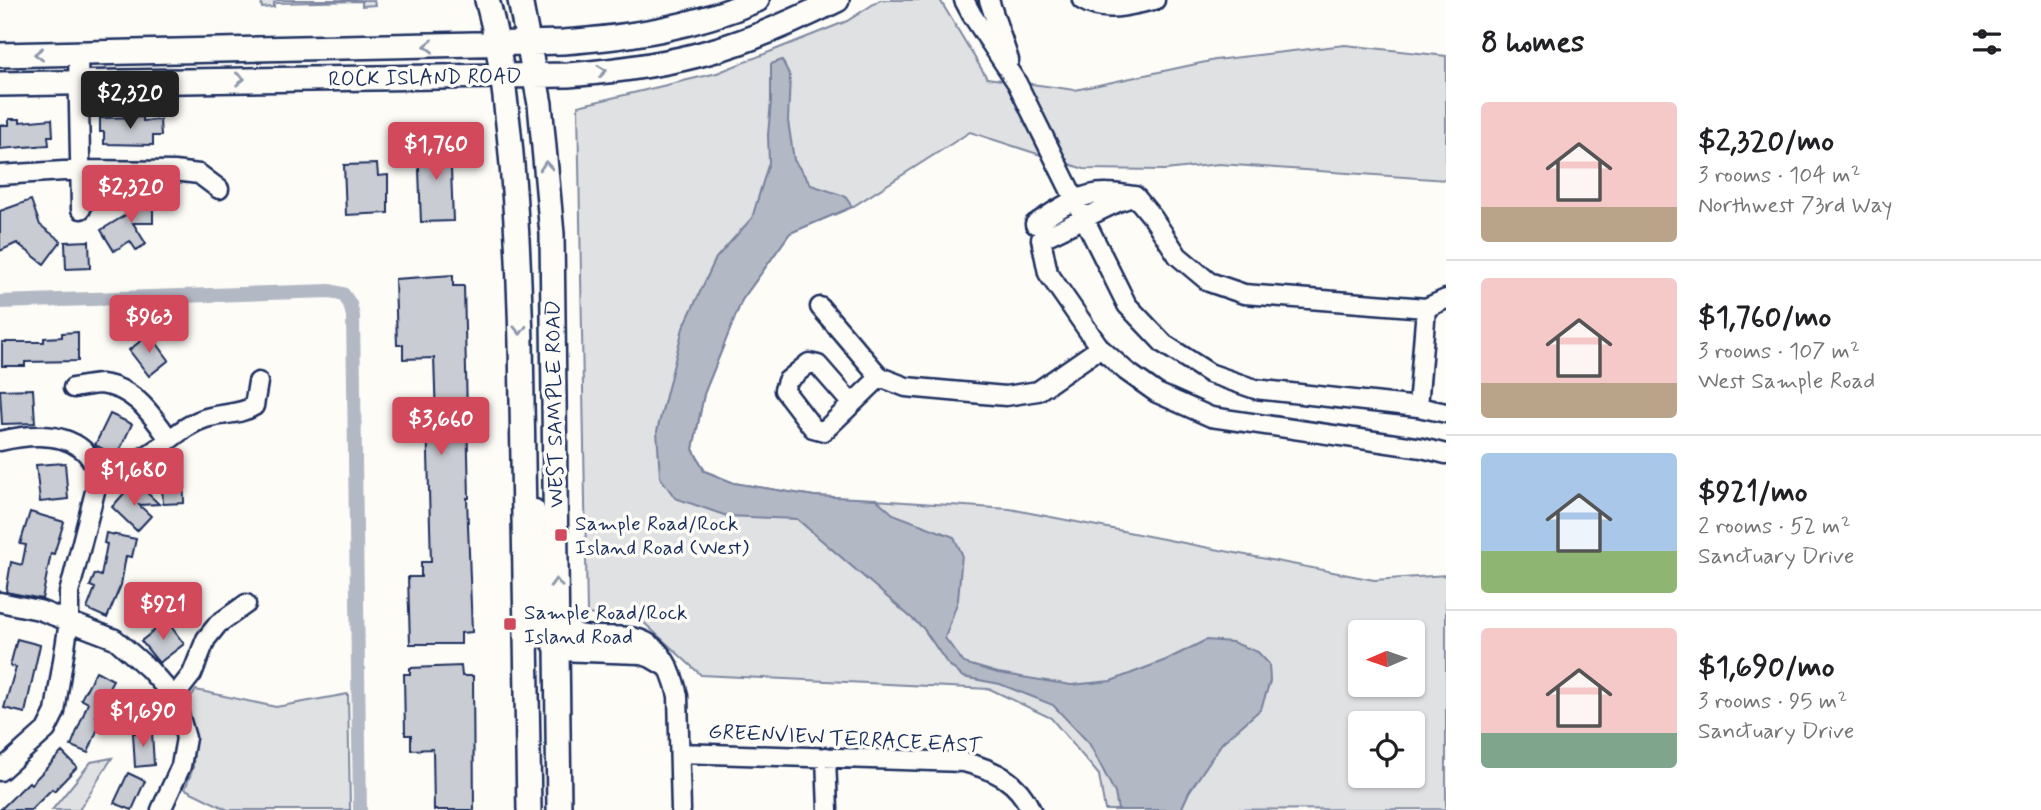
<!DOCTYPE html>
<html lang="en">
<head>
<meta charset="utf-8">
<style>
	:root { --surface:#fff; --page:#f2f2f2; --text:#202124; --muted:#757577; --line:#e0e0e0; --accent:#d1495b }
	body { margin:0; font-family:Mynerve,sans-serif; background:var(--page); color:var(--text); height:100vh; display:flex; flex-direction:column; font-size:26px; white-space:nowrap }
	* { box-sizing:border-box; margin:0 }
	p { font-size:23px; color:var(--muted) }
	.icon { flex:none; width:38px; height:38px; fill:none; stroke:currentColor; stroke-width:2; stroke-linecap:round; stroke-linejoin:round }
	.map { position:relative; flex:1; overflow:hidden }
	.side { display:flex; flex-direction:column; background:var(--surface); width:595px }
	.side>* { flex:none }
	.needle { width:46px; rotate:268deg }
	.tools { position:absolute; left:1348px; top:620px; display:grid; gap:14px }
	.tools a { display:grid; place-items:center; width:77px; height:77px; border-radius:7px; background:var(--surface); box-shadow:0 2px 5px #0004; font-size:35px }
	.price { position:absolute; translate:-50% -60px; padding:0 16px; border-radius:7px; background:var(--accent); color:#fff; font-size:23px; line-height:46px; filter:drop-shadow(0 2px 4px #0008) }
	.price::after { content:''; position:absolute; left:50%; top:42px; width:21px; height:16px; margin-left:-10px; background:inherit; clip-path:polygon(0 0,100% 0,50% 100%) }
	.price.current { background:#222; color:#fff }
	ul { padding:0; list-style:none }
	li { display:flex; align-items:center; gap:21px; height:175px; padding:0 35px }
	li+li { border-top:2px solid var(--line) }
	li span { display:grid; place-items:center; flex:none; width:196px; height:140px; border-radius:7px; color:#555 }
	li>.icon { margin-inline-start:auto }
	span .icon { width:84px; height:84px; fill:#fffc; stroke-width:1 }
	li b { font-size:30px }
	h2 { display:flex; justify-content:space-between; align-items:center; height:84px; padding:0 35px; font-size:30px }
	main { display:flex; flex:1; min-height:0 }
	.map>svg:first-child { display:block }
</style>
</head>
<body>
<main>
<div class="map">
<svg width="1446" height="810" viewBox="0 0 1446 810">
	<rect width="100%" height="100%" fill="#fdfcf7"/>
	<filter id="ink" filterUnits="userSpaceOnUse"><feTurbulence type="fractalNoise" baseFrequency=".0143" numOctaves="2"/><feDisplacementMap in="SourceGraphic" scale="14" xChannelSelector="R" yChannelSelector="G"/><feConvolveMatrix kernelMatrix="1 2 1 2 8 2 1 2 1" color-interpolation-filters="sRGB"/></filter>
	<g filter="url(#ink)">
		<path fill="#e0e1e3" stroke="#7e88a0" stroke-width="2" fill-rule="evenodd" d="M261,0h113l1,5 -13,1v-5l-88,2v4l-12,1z
			M880,0h60l47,78 88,12 140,-30 130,-15 101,11v124l-227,-16 -54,6 -81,-1 -114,-37 -118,75 -62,26 -48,67 -38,94 -11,55 12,22 29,12 80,13 196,13 364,71 72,-5v234l-341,1 -6,-35 -48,-57 -61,-29 -289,-14 -60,-55 -54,-6 -9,-508 139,-33 130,-52zM1360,632h52v52h-52zM1360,723h52v52h-52z
			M196,690l80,17 72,-13 2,116h-122l-43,-21 8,-21 1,-22 -7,-44z
			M112,758l-33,52h-27l39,-48z"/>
		<path fill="#b3b8c5" stroke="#76819c" stroke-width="2" d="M782,60l8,16 -2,45 6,39 17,25 34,11 7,11 -62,26 -48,67 -38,94 -11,55 11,22 30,12 80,13 62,3 17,15 61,23 8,17 -4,46 -13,38 19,25 34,10 73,12 40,-4 55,-21 40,-20 26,2 26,10 11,12 1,17 -9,28 -39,34 -33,49 -8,18h-63l-3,-17 -26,-50 -36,-38 -53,-21 -37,-7 -16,-14 -24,-35 -126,-109 -70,-3 -52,-18 -15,-21 -3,-46 26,-103 33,-70 36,-40 17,-56 -1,-27 3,-34v-37z"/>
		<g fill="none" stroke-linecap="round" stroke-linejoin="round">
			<path stroke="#b3b8c5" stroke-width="14" d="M0,302l330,-11 13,3 7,10 3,12 7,494"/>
		</g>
		<path fill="#c9ccd3" stroke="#1b2f5e" stroke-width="2" d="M143,117v4l17,-1 1,16h-8v9l-49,-1v-12h-4v-14z
			M9,119h11v3l32,-3 1,17h-5l1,9 -49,4v-24h9z
			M450,143l3,78 -32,1 -3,-78z
			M377,164l1,12 10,-1v38l-42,2 -2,-50z
			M137,196h16v27h-20l13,21 -10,6 -6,-9 -16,10 -13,-21 36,-22z
			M31,200l9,25 21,16 -17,23 -27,-21 -17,8v-40z
			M89,241l1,27 -24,1 -1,-27z
			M453,275v11h11l5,212h-2l5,134 -11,1v11h-51l-2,-67h13v-15h10l-4,-144h9l-2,-60 -31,1v-14h-6l-2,-66z
			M78,332v29l-53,1v4h-23v-24h42v-4l18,-1v-4z
			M150,334l19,26 -20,16 -20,-26z
			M33,389l2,34 -33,1 -2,-34z
			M110,414l22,10 -15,32 -22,-11z
			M65,463l3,36 -28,3 -4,-37z
			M183,468l1,35 -21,1 -2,-35z
			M141,487l18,17 -20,1 12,11 -14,15 -25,-24 15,-17 6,6z
			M30,512l34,10 -10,32 -3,-1 -9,46 -36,-7 5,-30 11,3 4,-20 -6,-1z
			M106,533l30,6 -4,18 -6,-1 -5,29 -14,33 -20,-9 8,-21 -5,-2 5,-12 6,2 6,-32 -3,-1z
			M167,621l17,23 -25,19 -18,-22z
			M17,639l23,6 -15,68 -21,-5 12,-41 -6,-1z
			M461,666l1,10h11l1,134h-40l-1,-61 -22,1v-15h-6l-1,-61h6v-6z
			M96,671l17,9 -9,16 3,1 -11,19 6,2 -14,35 -17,-7 17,-43 -7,-4z
			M152,732l2,33 -19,2 -2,-34z
			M62,752l15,15 -23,24 -2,-2 -21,21h-31l29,-28 2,2z
			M128,773l17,8 -13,29 -18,-7z"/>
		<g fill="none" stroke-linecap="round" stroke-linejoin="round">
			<g stroke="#1b2f5e" stroke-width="23">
				<path id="minor" d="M964,0l8,15 45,68 110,222 37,39 45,29 46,16 163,18 28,6
					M989,0l20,60
					M1082,0c23,14 47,5 73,0
					M78,54l3,155
					M0,175l80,-5 94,1 25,3 20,15
					M1035,224c22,-14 45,-32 72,-31 9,0 19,2 28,3l18,22 25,38 31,26 35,12 182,14
					M820,307l60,70 26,10 88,8 12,1 32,-5 62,-43 -52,-75 -7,-34 77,-37 17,-6
					M1100,348l26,23 31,22 54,24 211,31 24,6
					M73,388c8,-1 19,-4 28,-4 34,4 50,30 68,55
					M852,404l-34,-39 -9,-2 -22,18 -3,9 29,38 11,3 56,-54
					M1418,407l8,-99 20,-9
					M0,441c26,-6 59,-10 82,8 7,5 12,16 18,23l-31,121v29l-14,90 -9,18 -46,41
					M100,472c16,-4 32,-7 46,-16 21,-12 37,-31 60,-38 16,-5 34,-3 48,-12l4,-24
					M535,509l4,117 18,25 83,3 11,4 17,10
					M0,602l39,8 76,29 34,30 25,28 12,41 -5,28 -20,44
					M557,619c6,5 15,13 22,15 16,4 34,1 50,3 30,3 43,32 49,59l3,114
					M174,697l18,-23 14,-35 12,-15 28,-20
					M680,753l284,9c31,8 53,18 67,48
					M826,757l2,53"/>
			</g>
			<g stroke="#1b2f5e" stroke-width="28">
				<path id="major" d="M487,0c11,38 16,76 20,115 9,76 12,152 14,228 4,155 5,311 8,467
					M520,0l20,104 12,130 7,576
					M0,55l563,-13c69,-5 131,-15 194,-42
					M0,84l568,-9c48,-4 97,-10 144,-24 43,-12 85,-31 125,-51"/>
			</g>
			<use href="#minor" stroke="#fdfcf7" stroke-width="18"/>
			<use href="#major" stroke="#fdfcf7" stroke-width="23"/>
		</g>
		<defs><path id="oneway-chevron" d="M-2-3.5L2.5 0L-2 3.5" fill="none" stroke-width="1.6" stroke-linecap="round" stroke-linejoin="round" transform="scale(1.75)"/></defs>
		<g stroke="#8c96aa">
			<use href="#oneway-chevron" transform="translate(429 46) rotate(179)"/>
			<use href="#oneway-chevron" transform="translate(39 54) rotate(179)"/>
			<use href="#oneway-chevron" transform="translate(602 71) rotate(-7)"/>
			<use href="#oneway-chevron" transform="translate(240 79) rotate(-1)"/>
			<use href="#oneway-chevron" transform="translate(546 166) rotate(-95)"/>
			<use href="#oneway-chevron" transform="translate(520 330) rotate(88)"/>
			<use href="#oneway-chevron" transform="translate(556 583) rotate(-91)"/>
		</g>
	</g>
	<g fill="#d1495b" stroke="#fdfcf7" stroke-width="2.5">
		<rect x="554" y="528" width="14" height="14" rx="3.5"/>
		<rect x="503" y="617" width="14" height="14" rx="3.5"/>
	</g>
	<g text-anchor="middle" stroke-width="7" stroke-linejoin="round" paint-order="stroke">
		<g font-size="21" fill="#1b2f5e" stroke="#fdfcf7">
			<text transform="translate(425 77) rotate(-1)" y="7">ROCK ISLAND ROAD</text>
			<text transform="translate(554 404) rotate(-91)" y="7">WEST SAMPLE ROAD</text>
			<text transform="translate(845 738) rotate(3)" y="7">GREENVIEW TERRACE EAST</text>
		</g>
		<g font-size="21" fill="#1b2f5e" stroke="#fdfcf7" text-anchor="start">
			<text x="575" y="530">Sample Road/Rock<tspan x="575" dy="24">Island Road (West)</tspan></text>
			<text x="524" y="619">Sample Road/Rock<tspan x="524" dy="24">Island Road</tspan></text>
		</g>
	</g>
</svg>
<div class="tools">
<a><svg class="needle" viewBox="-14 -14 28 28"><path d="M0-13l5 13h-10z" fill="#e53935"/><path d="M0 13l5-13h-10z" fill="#757577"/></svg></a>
<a><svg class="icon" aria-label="locate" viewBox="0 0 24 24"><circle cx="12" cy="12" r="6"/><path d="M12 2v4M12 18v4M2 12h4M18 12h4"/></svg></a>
</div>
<b class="price current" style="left:130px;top:131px">$2,320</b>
<b class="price" style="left:436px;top:182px">$1,760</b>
<b class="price" style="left:131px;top:225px">$2,320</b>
<b class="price" style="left:149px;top:355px">$963</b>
<b class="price" style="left:441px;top:457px">$3,660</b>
<b class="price" style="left:134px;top:508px">$1,680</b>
<b class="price" style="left:163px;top:642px">$921</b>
<b class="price" style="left:143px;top:749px">$1,690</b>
</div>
<section class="side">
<h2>8 homes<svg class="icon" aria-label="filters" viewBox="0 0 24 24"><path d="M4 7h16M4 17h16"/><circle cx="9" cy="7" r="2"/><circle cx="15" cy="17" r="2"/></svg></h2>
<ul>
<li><span style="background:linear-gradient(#f6c9c9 75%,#b9a48a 0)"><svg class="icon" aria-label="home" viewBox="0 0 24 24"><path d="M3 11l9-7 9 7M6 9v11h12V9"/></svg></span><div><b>$2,320/mo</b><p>3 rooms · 104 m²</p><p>Northwest 73rd Way</p></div></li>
<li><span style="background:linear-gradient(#f6c9c9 75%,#b9a48a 0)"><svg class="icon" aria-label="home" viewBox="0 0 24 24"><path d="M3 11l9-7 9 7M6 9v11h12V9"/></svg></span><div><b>$1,760/mo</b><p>3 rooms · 107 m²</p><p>West Sample Road</p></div></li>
<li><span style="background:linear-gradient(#a9c7e8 70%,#8fb573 0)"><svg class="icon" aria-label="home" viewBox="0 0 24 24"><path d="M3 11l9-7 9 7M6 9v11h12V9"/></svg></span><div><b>$921/mo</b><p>2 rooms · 52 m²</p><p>Sanctuary Drive</p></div></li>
<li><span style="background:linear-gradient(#f6c9c9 75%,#7fa58c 0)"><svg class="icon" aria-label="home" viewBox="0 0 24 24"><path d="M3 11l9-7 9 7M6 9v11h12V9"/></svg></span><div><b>$1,690/mo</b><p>3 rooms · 95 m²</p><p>Sanctuary Drive</p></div></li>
</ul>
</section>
</main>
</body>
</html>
